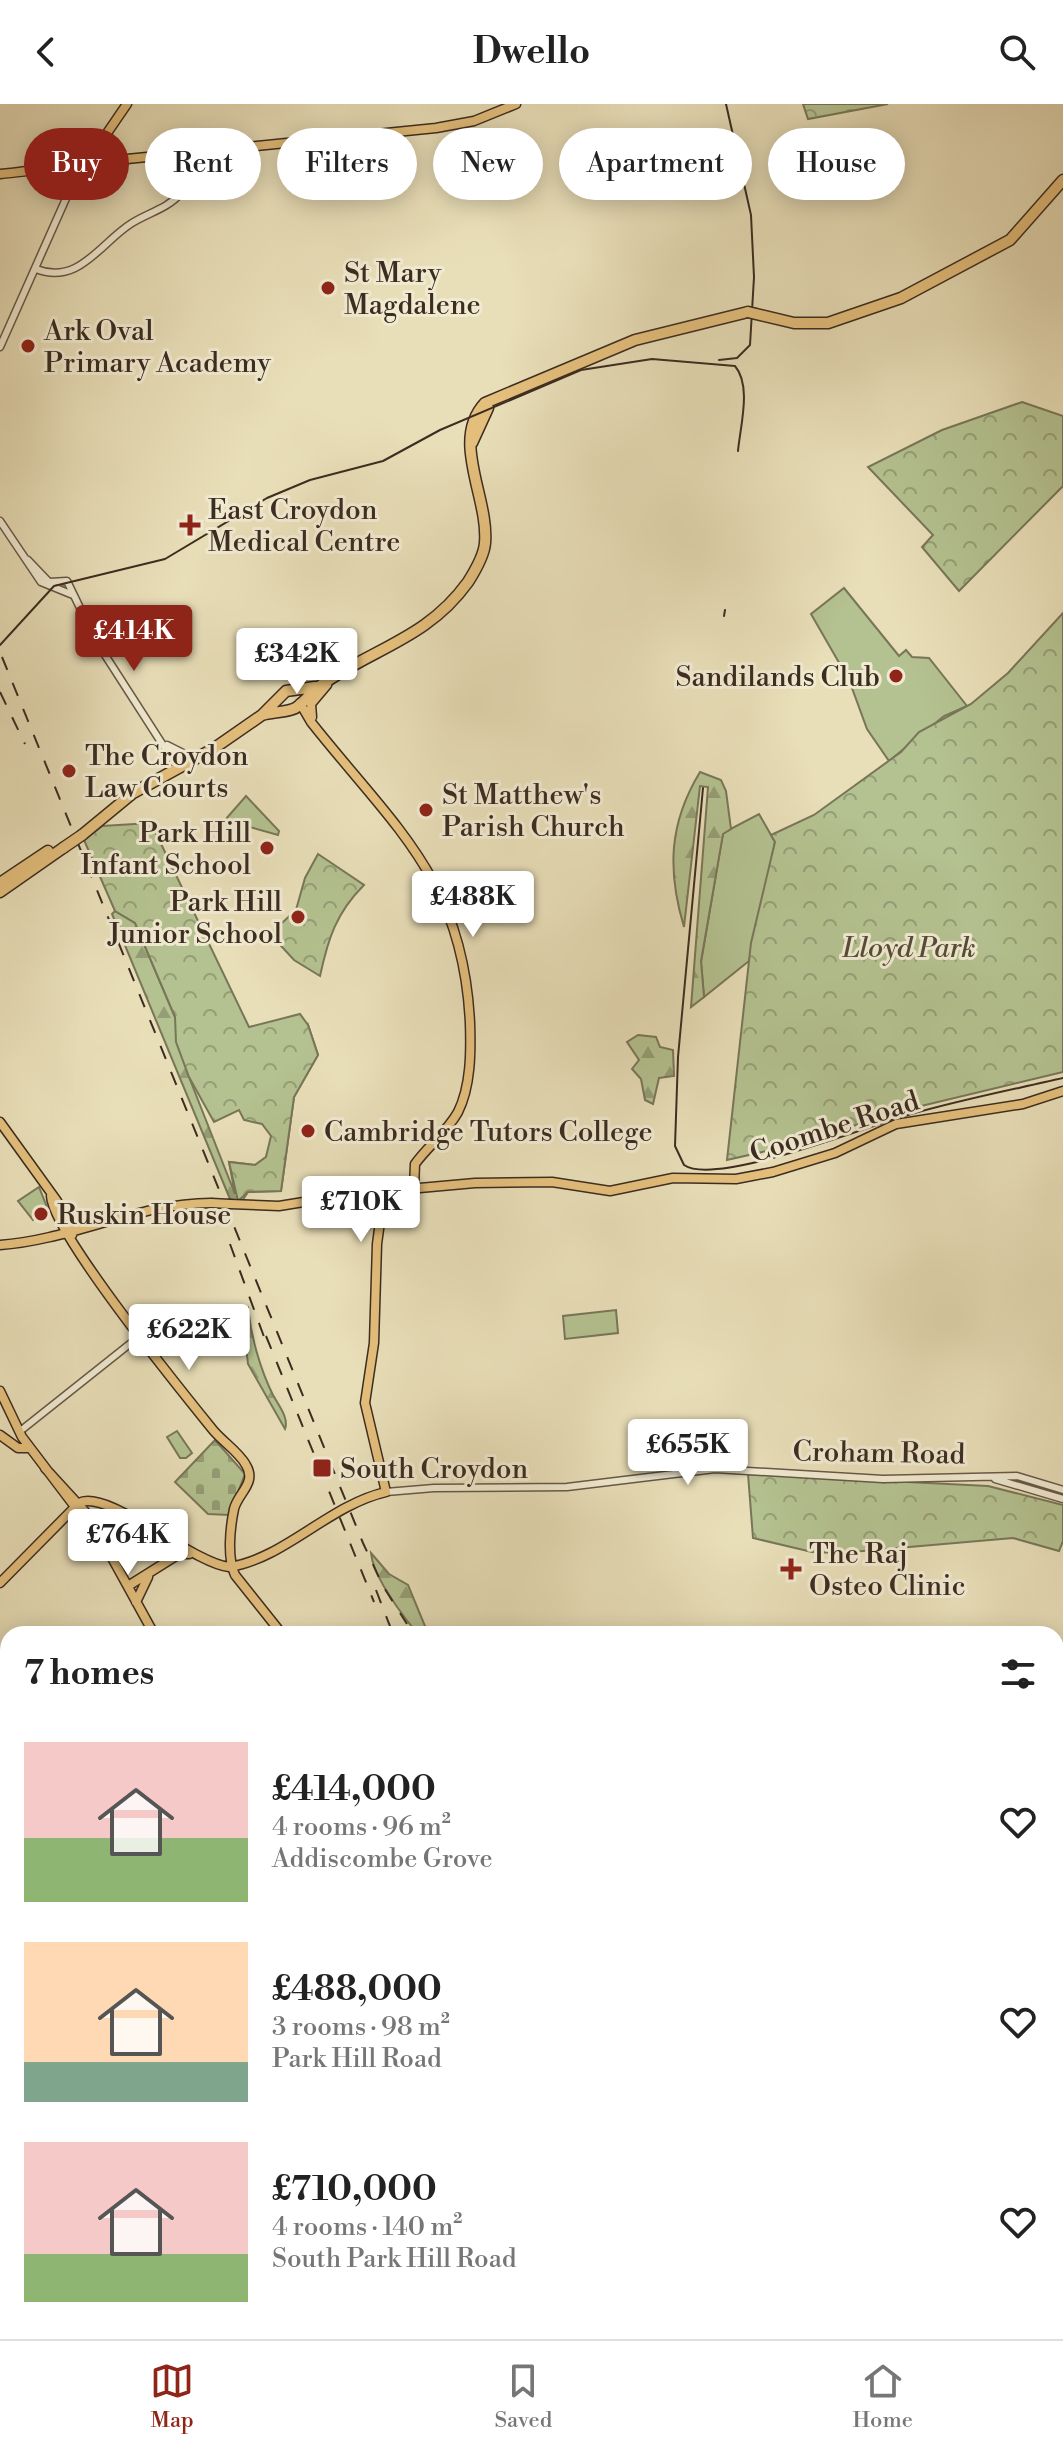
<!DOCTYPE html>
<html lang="en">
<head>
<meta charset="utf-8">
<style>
	:root { --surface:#fff; --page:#f6f6f6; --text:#222; --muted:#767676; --line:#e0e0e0; --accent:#8f2418 }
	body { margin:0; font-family:"Libre Bodoni",serif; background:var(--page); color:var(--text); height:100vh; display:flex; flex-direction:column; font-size:30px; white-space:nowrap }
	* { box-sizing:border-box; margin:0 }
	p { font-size:26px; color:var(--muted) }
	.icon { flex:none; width:44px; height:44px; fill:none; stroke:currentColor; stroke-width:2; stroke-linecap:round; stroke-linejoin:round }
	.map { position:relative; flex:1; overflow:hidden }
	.sheet { position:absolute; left:0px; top:1522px; width:1064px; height:714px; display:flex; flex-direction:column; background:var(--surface); border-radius:24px 24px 0 0; box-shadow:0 4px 20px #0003 }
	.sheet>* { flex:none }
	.banner { position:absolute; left:24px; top:24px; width:1016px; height:72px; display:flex; gap:16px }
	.price { position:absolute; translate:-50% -68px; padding:0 18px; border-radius:8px; background:#fff; color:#222; font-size:26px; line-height:52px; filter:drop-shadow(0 2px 4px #0008) }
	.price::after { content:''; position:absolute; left:50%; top:48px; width:24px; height:18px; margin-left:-12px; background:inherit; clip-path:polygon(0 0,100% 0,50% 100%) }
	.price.on { background:var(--accent); color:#fff }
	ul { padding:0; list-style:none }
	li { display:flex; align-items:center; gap:24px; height:200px; padding:0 24px }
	li span { display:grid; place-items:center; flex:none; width:224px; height:160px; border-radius:0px; color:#555 }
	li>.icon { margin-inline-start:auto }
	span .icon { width:96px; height:96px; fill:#fffc; stroke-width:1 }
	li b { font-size:34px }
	h2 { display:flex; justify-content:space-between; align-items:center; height:96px; padding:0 24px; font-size:34px }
	.chip { padding:0 28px; border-radius:36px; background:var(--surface); box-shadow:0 4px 20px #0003; font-size:28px; line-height:72px }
	.chip.on { background:var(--accent); color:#fff }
	header { display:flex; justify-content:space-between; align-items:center; height:104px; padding:0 24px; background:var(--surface); font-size:36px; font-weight:700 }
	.menu { display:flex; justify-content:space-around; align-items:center; height:112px; border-top:2px solid var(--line); background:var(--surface); font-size:22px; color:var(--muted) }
	.menu a { display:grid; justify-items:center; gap:4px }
	.menu .on { color:var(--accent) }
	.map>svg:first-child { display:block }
</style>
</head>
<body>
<header><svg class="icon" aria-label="back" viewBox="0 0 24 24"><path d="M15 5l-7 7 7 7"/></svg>Dwello<svg class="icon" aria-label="search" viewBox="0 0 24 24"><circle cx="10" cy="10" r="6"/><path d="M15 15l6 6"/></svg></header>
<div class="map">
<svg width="1063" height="2235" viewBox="0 0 1063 2235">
	<defs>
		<pattern id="forest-firs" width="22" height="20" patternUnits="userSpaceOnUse" patternTransform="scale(2)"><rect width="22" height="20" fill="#b4c190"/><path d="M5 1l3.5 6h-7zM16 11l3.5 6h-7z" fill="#949d75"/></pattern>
		<pattern id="cemetery-stones" width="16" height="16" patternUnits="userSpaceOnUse" patternTransform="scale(2)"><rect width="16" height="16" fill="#b4c190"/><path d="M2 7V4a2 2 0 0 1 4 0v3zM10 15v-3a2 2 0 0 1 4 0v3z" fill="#949d75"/></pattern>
		<pattern id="park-crowns" width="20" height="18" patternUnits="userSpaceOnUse" patternTransform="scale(2)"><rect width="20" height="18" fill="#b4c190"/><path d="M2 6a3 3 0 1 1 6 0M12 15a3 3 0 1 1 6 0" fill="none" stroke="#949d75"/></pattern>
	</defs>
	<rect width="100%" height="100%" fill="#e8deb8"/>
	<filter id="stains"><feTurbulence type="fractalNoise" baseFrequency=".0025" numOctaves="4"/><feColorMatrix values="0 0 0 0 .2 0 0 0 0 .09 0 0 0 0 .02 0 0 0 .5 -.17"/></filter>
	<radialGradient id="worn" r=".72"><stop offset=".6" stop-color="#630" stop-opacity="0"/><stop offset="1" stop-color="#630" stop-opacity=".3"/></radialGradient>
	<path fill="#b4c190" stroke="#787658" stroke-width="2" d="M844,484l55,68 7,-6 6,7 17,1 38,48 -23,10 -55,45 -22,-32 -18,-49 -38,-66z
		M246,692l33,35 -1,4 -53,-15z
		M759,710l16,28 -26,119 -45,36 -3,-35 22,-129z
		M39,1083l10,25 -16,8 -15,-19z
		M616,1206l2,23 -53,6 -2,-23z
		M177,1327l15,22 -6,5h-6l-13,-21z
		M604,2228h119l-55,7h-63z"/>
	<path fill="url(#forest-firs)" stroke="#787658" stroke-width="2" d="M700,668l21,8 5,11 5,38 -8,5 -22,127 3,36 -13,10 17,-220 -8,-1 -16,141c-17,-57 -15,-104 16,-155z
		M115,807l20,12 40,94 14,60 46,117 -6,-32 26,3 11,-8 42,-132 10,30 -24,42 -13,94 -33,1 -6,9 -12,-2 -118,-285z
		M638,931l18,2 4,10 13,3 1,26 -15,2 -6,26 -8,-4 -4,-21 -9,-10 7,-9 -12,-18z
		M248,1204c3,28 12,61 25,87 6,11 16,23 12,34l-37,-65 -6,-50z
		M371,1449l18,21 19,11 17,41 -9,6c-16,-20 -43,-55 -45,-79z"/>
	<path fill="url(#cemetery-stones)" stroke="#787658" stroke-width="2" d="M215,1336l30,34 -16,41 -21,-1 -33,-32z"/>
	<path fill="url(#park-crowns)" stroke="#787658" stroke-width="2" d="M803,0h85l-80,15z
		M1022,298l41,14v70l-104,105 -37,-44 11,-12 -65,-68 74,-37z
		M1063,509v459l-171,41 -90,30 -75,17 24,-217 24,-101 -4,-7 43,-20 87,-63 18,-20 52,-28 37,-31z
		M151,719l98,204 51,-13 8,11 10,30 -24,42 -13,94 -33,1 -10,9 -9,-39 26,3 11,-8 5,-21 -9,-12 -18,-4 -5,-10 -25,12 -25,-45 -13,-35 -1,-25 -40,-94 -20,-12 -31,-71 18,-14z
		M318,750l46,31c-28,28 -36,54 -44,91l-26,-16 -24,-26 26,-24 9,-32z
		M748,1370l240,12 75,19v36l-4,10 -46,-13 -173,15 -28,-1 -59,-14z
		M1063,1657v116l-7,1v-116z
		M1056,1798l7,1v155l-7,-3z
		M131,2228h102l-3,7h-96z"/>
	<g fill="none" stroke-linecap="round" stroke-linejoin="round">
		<g stroke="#675847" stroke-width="9">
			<path id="minor" d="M36,165c43,17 65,-27 96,-46 16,-10 36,-15 48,-29 11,-12 14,-25 13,-41
				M0,243l68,-153 10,-28
				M0,417l41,61 32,13
				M28,456l21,22 18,-1 29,60 81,126
				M167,641l20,10
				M19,1328l122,-97
				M995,1375l68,20
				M386,1388l48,-4 133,-1 148,-18 168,10 134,-3 46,14
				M0,1954l8,1
				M0,2011l8,13
				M66,2228l2,7
				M770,2228l2,7"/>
		</g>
		<g stroke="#3c2c21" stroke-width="11">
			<path id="major" d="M82,60l15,-9 6,-16 24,-35
				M0,70c42,-4 87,-12 127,-15l309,-31 38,-7 42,-17
				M300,599l11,19c83,105 152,156 159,301 1,28 1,63 -12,89 -11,20 -30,34 -43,52l-1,24
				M312,613l-1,-13 16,-19
				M0,1018l57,79 15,34
				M51,1092c1,35 132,197 162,234 10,12 26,22 33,35 11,18 -8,28 -12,44 -4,19 -7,49 1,66l47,59
				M230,1100l49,2 74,-12 122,-11 77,-1 58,9 63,-13 63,1 37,-7 62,-19 61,-29 127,-20 40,-13
				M0,1141c71,-5 139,-42 211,-42
				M0,1287l22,46 60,79
				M0,1331l18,13h12
				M45,1364l44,48 65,118
				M79,1399c28,-15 113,60 150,64 55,-8 100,-62 157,-75l-21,-89 9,-60 3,-99 7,-52
				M0,1479l78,-79
				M128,1482l51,-32h10
				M136,1498l12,-25
				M1056,1956l7,2
				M429,2228v7
				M538,2228l8,7"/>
		</g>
		<g stroke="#3c2c21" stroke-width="13">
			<path id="highway" d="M756,210l38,9h34l73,-25 109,-58 53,-60
				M472,339l16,-35
				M262,611c10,-3 29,-3 35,-8 8,-6 15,-15 23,-21 53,-38 107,-47 148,-104 7,-11 16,-26 17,-39 4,-46 -35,-102 0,-140l150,-63 113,-28
				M82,731l51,-42 80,-44 49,-34 24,-24 29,-4
				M0,779l48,-32
				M0,788l63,-44"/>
		</g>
		<use href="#minor" stroke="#f0ead1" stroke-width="6"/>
		<use href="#major" stroke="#e4bf7c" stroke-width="8"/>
		<use href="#highway" stroke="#e4bf7c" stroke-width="10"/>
		<path stroke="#3c2c21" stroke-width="2" d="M719,256l18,-2 13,-13 4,-68 -3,-62 -25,-111
			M724,512l1,-6
			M0,541l54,-59 111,-27 102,-61 43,-18 73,-19 57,-31 141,-60 71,-11 83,7c17,20 5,61 3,85
			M714,573v-3
			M703,684l-25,269 -3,89 9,19c32,22 183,-39 224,-50 51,-15 103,-25 155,-37"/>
		<path stroke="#3c2c21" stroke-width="2" stroke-dasharray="14 14" stroke-linecap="butt" d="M2,553l361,886 20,43 24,38
			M0,588l25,52
			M230,1140l37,101
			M266,1232l108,266
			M376,1486l17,44
			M597,2228v7
			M730,2228l2,7"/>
		<g stroke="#3c2c21" stroke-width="11" stroke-linecap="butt">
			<path id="major-bridge" d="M211,1099l19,1"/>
		</g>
		<g stroke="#3c2c21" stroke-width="13" stroke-linecap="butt">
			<path id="highway-bridge" d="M748,208l8,2
				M63,744l19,-13"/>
		</g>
		<use href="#major-bridge" stroke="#e4bf7c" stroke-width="8"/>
		<use href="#highway-bridge" stroke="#e4bf7c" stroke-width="10"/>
	</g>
	<g fill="#8f2418" stroke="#f0ead1" stroke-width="3">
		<circle cx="328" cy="184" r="8"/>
		<circle cx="28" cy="242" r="8"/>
		<path d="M186 409h8v8h8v8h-8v8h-8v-8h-8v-8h8z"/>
		<circle cx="896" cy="572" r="8"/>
		<circle cx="69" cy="667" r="8"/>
		<circle cx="426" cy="706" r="8"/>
		<circle cx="267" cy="744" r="8"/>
		<circle cx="298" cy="813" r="8"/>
		<circle cx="308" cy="1027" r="8"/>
		<circle cx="41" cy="1110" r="8"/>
		<rect x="312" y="1354" width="20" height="20" rx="4"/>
		<path d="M787 1453h8v8h8v8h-8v8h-8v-8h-8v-8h8z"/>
	</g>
	<g text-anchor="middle" stroke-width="6" stroke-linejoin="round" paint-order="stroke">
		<g font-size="28" fill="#3c2c21" stroke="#f0ead1" text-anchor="start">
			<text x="344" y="178">St Mary<tspan x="344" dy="32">Magdalene</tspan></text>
			<text x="44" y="236">Ark Oval<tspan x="44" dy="32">Primary Academy</tspan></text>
			<text x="208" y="415">East Croydon<tspan x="208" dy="32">Medical Centre</tspan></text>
			<text x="880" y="582" text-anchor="end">Sandilands Club</text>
			<text x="85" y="661">The Croydon<tspan x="85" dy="32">Law Courts</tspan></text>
			<text x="442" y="700">St Matthew's<tspan x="442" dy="32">Parish Church</tspan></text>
			<text x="251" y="738" text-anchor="end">Park Hill<tspan x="251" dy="32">Infant School</tspan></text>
			<text x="282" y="807" text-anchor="end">Park Hill<tspan x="282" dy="32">Junior School</tspan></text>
			<text x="324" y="1037">Cambridge Tutors College</text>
			<text x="57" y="1120">Ruskin House</text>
			<text x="340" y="1374">South Croydon</text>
			<text x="809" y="1459">The Raj<tspan x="809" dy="32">Osteo Clinic</tspan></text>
		</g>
		<g font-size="28" font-style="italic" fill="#544a37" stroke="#f0ead1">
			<text x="909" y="853">Lloyd Park</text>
		</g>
		<g font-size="28" fill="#3c2c21" stroke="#f0ead1">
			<text transform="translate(834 1022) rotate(-18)" y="10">Coombe Road</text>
			<text transform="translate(879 1348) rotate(1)" y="10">Croham Road</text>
		</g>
	</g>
	<rect width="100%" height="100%" filter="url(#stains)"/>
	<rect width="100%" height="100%" fill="url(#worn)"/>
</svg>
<b class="price on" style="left:134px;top:569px">£414K</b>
<b class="price" style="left:297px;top:592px">£342K</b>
<b class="price" style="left:473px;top:835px">£488K</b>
<b class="price" style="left:361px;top:1140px">£710K</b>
<b class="price" style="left:189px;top:1268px">£622K</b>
<b class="price" style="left:688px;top:1383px">£655K</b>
<b class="price" style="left:128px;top:1473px">£764K</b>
<div class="banner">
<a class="chip on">Buy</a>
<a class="chip">Rent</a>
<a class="chip">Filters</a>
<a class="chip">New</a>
<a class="chip">Apartment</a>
<a class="chip">House</a>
</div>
<section class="sheet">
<h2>7 homes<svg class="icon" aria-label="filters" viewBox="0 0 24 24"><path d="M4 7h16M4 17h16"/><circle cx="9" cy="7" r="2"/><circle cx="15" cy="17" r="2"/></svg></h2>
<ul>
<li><span style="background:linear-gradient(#f6c9c9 60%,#8fb573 0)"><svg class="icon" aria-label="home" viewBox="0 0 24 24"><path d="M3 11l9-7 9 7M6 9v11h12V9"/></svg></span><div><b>£414,000</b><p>4 rooms · 96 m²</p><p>Addiscombe Grove</p></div><svg class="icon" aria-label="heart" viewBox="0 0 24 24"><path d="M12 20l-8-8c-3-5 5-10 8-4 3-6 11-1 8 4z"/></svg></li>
<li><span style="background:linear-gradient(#ffd9b3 75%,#7fa58c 0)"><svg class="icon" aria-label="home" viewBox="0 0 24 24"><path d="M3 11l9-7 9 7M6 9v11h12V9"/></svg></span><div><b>£488,000</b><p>3 rooms · 98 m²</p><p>Park Hill Road</p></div><svg class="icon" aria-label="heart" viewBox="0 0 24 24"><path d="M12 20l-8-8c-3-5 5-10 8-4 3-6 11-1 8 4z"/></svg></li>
<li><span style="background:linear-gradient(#f6c9c9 70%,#8fb573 0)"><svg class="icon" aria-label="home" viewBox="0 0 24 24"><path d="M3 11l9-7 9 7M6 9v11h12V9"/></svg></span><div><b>£710,000</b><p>4 rooms · 140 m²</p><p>South Park Hill Road</p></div><svg class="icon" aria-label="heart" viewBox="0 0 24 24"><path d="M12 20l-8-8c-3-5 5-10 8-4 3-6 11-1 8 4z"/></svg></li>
</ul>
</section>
</div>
<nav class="menu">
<a class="on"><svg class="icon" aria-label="map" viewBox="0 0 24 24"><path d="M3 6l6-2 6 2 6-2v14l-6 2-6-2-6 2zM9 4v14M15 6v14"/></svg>Map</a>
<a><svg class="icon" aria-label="saved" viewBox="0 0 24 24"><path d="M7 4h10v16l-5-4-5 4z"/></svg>Saved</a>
<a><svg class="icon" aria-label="home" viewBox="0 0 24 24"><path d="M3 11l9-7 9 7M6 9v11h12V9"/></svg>Home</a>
</nav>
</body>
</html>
